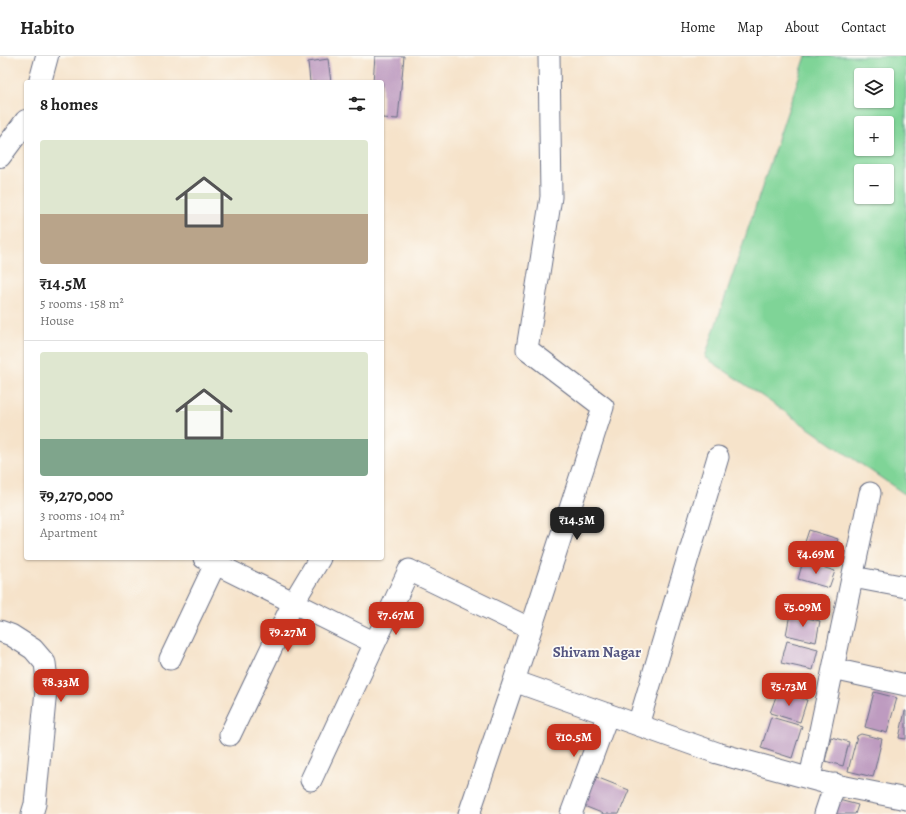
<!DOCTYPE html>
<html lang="en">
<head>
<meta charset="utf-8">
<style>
	:root { --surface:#fff; --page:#f6f6f6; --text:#222; --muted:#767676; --line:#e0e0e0; --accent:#c8321e }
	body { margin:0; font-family:Alegreya,serif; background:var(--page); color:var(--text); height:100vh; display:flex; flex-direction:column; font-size:15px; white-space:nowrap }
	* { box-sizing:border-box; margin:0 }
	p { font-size:13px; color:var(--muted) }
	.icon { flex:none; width:22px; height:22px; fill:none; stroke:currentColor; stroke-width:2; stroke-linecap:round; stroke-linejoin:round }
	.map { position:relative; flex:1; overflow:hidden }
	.panel { position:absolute; left:24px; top:24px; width:360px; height:480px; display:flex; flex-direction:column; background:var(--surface); border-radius:4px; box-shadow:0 1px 3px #0004 }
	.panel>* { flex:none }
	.controls { position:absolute; left:854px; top:12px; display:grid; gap:8px }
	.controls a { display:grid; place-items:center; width:40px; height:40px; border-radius:4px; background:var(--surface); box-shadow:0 1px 3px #0004; font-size:20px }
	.price { position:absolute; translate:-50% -34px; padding:0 9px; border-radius:8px; background:var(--accent); color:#fff; font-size:13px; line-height:26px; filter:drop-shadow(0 1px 2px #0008) }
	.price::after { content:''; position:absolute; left:50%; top:24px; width:12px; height:9px; margin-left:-6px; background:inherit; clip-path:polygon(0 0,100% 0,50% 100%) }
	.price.current { background:#222; color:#fff }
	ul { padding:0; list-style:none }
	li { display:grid; align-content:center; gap:8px; height:212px; padding:0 16px }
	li+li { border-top:1px solid var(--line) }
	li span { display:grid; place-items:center; height:124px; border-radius:4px; color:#555 }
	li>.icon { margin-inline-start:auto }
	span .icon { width:72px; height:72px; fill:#fffc; stroke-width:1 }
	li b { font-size:17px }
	h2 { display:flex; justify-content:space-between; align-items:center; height:48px; padding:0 16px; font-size:17px }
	header { display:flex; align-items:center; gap:24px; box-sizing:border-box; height:56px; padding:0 20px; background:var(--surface); border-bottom:1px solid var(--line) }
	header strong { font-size:19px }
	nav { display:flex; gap:22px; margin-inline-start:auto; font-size:14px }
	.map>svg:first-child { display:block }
</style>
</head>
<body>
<header>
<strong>Habito</strong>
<nav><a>Home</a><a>Map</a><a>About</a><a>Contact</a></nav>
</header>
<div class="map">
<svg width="906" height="758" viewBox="0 0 906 758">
	<rect width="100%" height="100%" fill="#fdfcf7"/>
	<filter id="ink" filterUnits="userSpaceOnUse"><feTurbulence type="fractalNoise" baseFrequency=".025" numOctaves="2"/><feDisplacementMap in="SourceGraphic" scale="8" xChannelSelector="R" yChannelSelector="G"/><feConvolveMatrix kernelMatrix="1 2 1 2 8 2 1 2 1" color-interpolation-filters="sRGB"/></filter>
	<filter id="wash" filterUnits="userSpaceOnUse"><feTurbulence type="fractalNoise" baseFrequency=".012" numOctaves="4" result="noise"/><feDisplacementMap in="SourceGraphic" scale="16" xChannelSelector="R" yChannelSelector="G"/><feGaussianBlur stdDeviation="0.9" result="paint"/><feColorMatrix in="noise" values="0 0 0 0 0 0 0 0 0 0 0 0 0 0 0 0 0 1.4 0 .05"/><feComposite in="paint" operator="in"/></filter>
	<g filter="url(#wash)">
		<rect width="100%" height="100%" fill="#f6e3ca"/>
		<path fill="#7fd497" stroke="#4d827a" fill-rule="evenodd" d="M806,0h100v439l-201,-138zM861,19h26v26h-26zM861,67h26v26h-26zM861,115h26v26h-26z"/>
		<g id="blocks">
			<path fill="#be9bc0" d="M375,0h29l-6,63 -16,-1v-36h-9z
				M328,3l3,23h-21l-2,-20z
				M809,474l29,9 -7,22 -29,-10z
				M803,505l32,10 -6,17 -31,-9z
				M790,558l30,7 -4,21 -30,-7z
				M787,585l31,8 -5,21 -32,-7z
				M778,635l29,9 -7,22 -30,-9z
				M874,636l23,6 -10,35 -22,-6z
				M905,655h1v28l-7,-1z
				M771,661l31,9 -10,32 -31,-10z
				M861,678l21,5 -9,38 -25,-6 9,-35z
				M831,681l18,5 -6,24 -18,-5z
				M591,719l38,15 -10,24h-15l-25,-10z
				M835,743l23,6 -3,9h-23z"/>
		</g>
	</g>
	<g filter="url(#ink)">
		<use href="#blocks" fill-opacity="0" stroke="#686e84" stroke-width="1"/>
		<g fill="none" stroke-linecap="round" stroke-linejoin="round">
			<g stroke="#686e84" stroke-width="23">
				<path id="minor" d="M549,0l2,141 -24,152 76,58 -89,274 203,72 109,30 80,16
					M204,502l171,85
					M853,521l53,10
					M0,575l11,4 22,14 12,14 2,17 -12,124 -3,10
					M170,603l48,-101
					M833,613l73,16
					M638,669l80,-268
					M230,679l63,-132 27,-45
					M810,722l60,-285
					M311,724l98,-210 122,59
					M469,758l45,-133
					M571,758l37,-100
					M825,758l10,-30"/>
			</g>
			<g stroke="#686e84" stroke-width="24">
				<path id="tertiary" d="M40,26l7,-26
					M0,100l26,-35"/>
			</g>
			<use href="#minor" stroke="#fff" stroke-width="21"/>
			<use href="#tertiary" stroke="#fff" stroke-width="22"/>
		</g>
	</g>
	<g text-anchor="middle" stroke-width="3.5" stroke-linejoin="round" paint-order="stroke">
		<g font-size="15" font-weight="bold" fill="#545580" stroke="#fdfcf7">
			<text x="597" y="601">Shivam Nagar</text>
		</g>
	</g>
</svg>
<div class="controls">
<a><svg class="icon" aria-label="layers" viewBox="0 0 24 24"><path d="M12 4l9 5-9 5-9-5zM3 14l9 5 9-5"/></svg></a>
<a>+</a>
<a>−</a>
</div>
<b class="price current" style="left:577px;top:485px">₹14.5M</b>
<b class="price" style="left:816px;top:519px">₹4.69M</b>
<b class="price" style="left:803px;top:572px">₹5.09M</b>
<b class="price" style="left:396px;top:580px">₹7.67M</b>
<b class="price" style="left:288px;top:597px">₹9.27M</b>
<b class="price" style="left:61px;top:647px">₹8.33M</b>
<b class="price" style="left:789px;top:651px">₹5.73M</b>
<b class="price" style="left:574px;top:702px">₹10.5M</b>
<section class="panel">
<h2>8 homes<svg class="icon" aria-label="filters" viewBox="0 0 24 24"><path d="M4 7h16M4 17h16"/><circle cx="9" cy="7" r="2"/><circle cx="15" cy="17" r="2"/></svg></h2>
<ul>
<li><span style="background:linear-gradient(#dfe7d0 60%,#b9a48a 0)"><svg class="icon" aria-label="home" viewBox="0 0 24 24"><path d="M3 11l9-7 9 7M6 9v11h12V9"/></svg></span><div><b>₹14.5M</b><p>5 rooms · 158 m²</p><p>House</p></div></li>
<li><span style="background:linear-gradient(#dfe7d0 70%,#7fa58c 0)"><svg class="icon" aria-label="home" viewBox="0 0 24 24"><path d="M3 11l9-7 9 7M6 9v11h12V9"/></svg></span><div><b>₹9,270,000</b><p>3 rooms · 104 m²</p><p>Apartment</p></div></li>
</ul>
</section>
</div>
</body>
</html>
